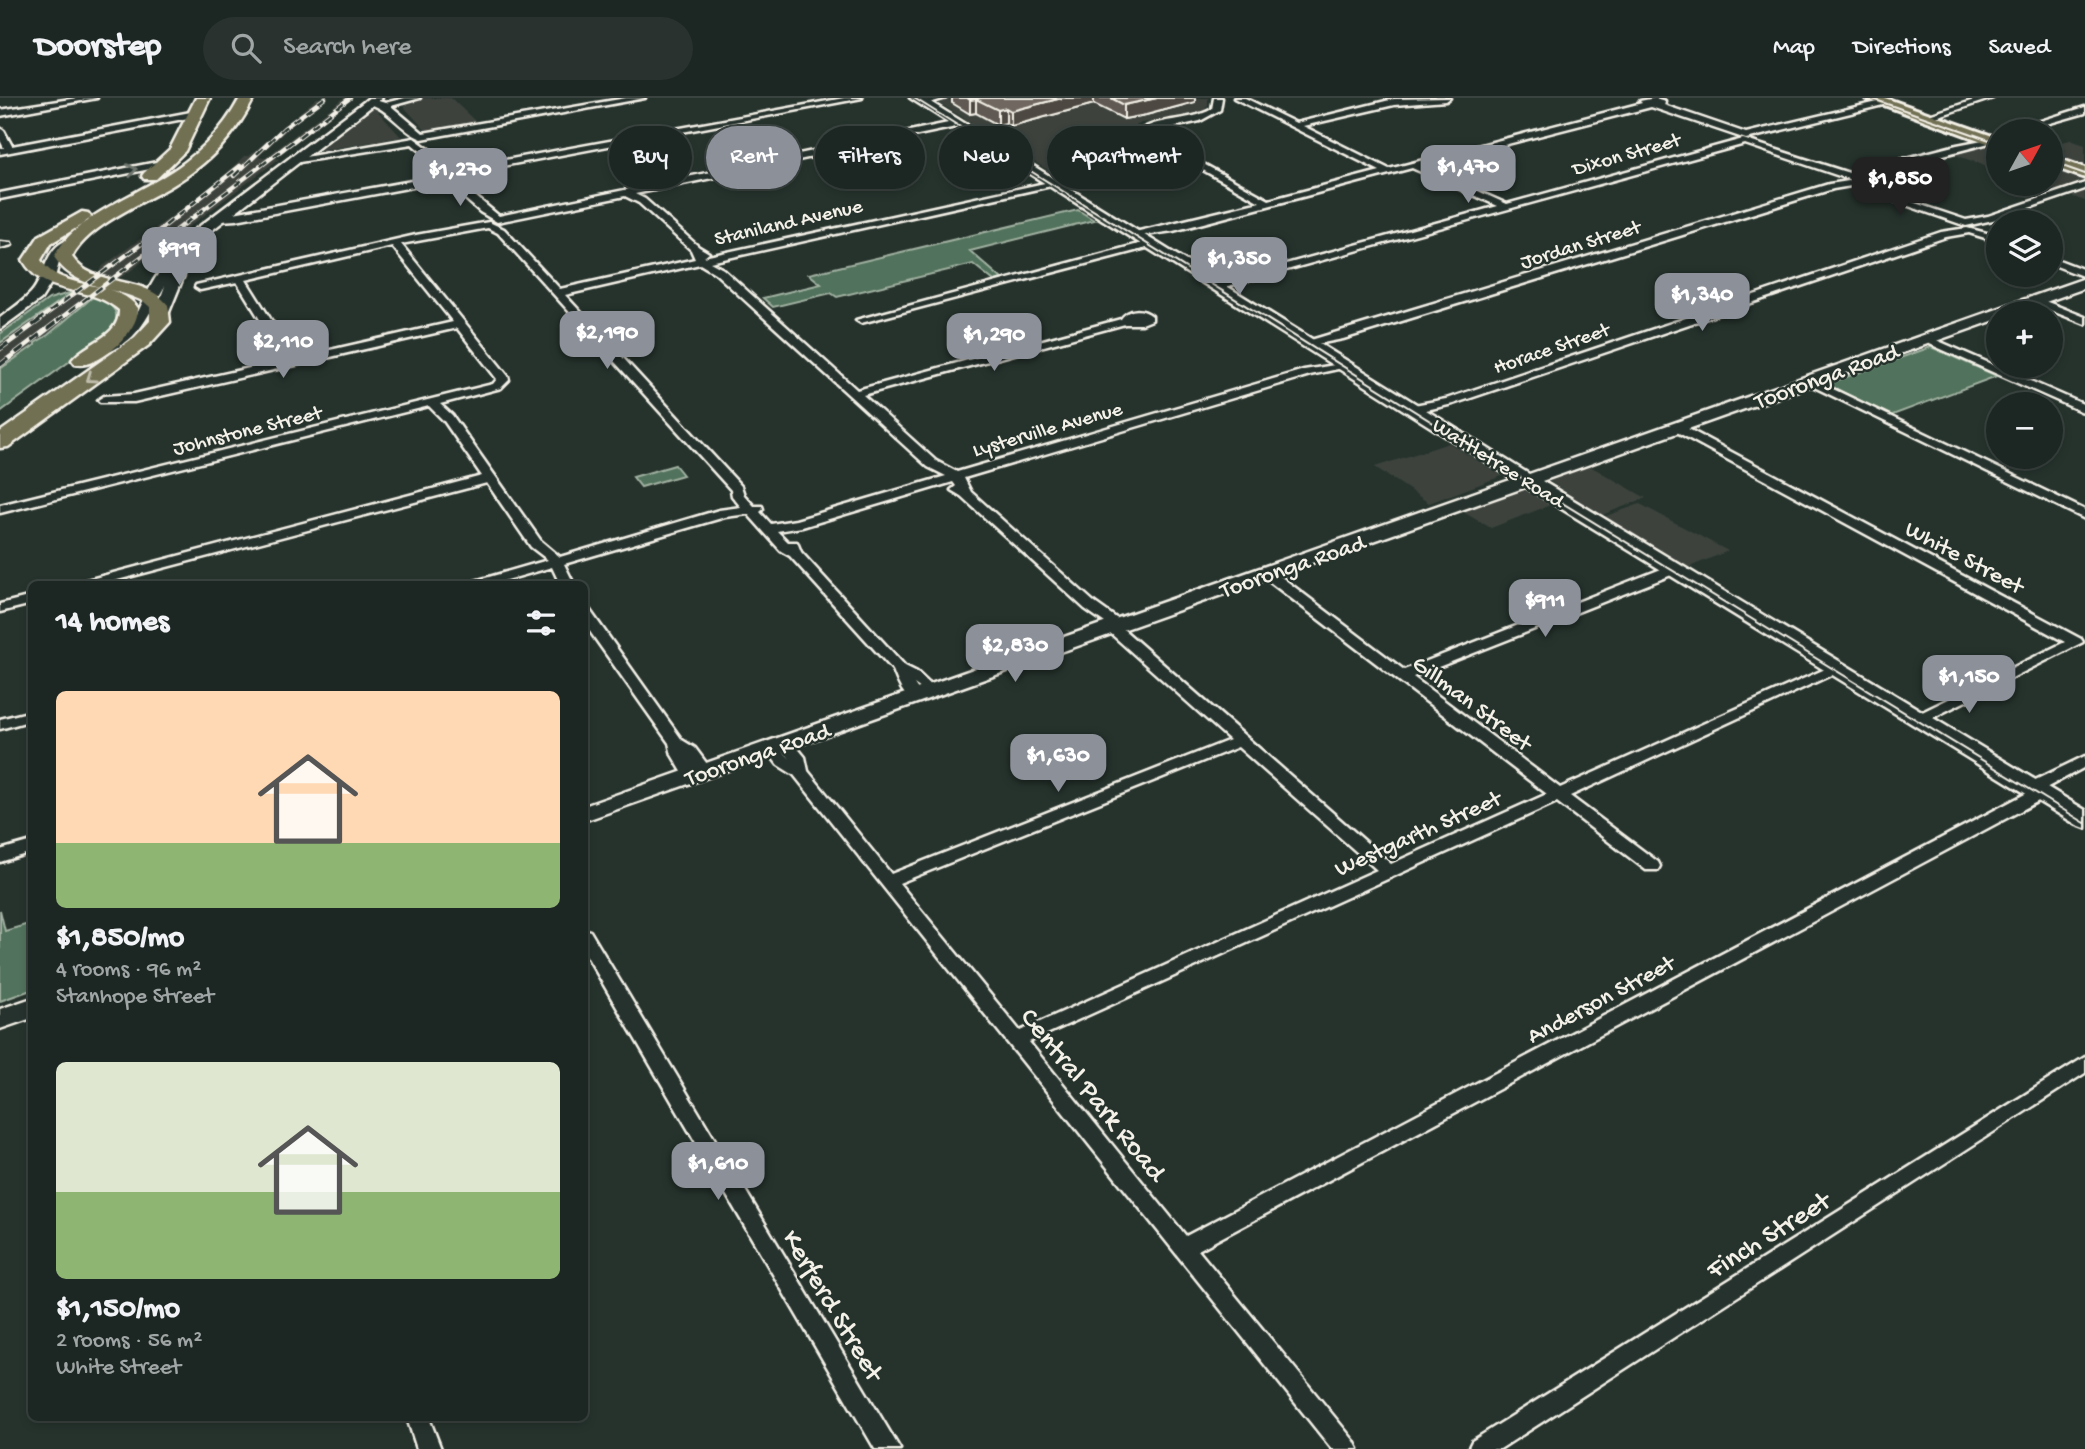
<!DOCTYPE html>
<html lang="en">
<head>
<meta charset="utf-8">
<style>
	:root { --surface:#1c2622; --page:#29322f; --text:#f1f3f6; --muted:#a0a5a5; --line:#3a4340; --accent:#8c9099 }
	body { margin:0; font-family:"Gochi Hand",sans-serif; background:var(--page); color:var(--text); height:100vh; display:flex; flex-direction:column; font-size:26px; white-space:nowrap }
	* { box-sizing:border-box; margin:0 }
	p { font-size:23px; color:var(--muted) }
	.icon { flex:none; width:38px; height:38px; fill:none; stroke:currentColor; stroke-width:2; stroke-linecap:round; stroke-linejoin:round }
	.map { position:relative; flex:1; overflow:hidden }
	.details { position:absolute; left:28px; top:483px; width:560px; height:840px; display:flex; flex-direction:column; background:var(--surface); border-radius:10px; box-shadow:0 4px 10px #0003,0 0 0 2px var(--line) }
	.details>* { flex:none }
	.hud { position:absolute; left:609px; top:28px; width:665px; height:63px; display:flex; gap:14px }
	.needle { width:46px; rotate:50deg }
	.fabs { position:absolute; left:1986px; top:21px; display:grid; gap:14px }
	.fabs a { display:grid; place-items:center; width:77px; height:77px; border-radius:50%; background:var(--surface); box-shadow:0 4px 10px #0003,0 0 0 2px var(--line); font-size:35px }
	.price { position:absolute; translate:-50% -60px; padding:0 16px; border-radius:14px; background:var(--accent); color:#fff; font-size:23px; line-height:46px; filter:drop-shadow(0 2px 4px #0008) }
	.price::after { content:''; position:absolute; left:50%; top:42px; width:21px; height:16px; margin-left:-10px; background:inherit; clip-path:polygon(0 0,100% 0,50% 100%) }
	.price.on { background:#222; color:#fff }
	ul { padding:0; list-style:none }
	li { display:grid; align-content:center; gap:14px; height:371px; padding:0 28px }
	li span { display:grid; place-items:center; height:217px; border-radius:10px; color:#555 }
	li>.icon { margin-inline-start:auto }
	span .icon { width:126px; height:126px; fill:#fffc; stroke-width:1 }
	li b { font-size:30px }
	h2 { display:flex; justify-content:space-between; align-items:center; height:84px; padding:0 28px; font-size:30px }
	.pill { padding:0 24px; border-radius:32px; background:var(--surface); box-shadow:0 4px 10px #0003,0 0 0 2px var(--line); font-size:24px; line-height:63px }
	.pill.on { background:var(--accent); color:#fff }
	header { display:flex; align-items:center; gap:42px; box-sizing:border-box; height:98px; padding:0 35px; background:var(--surface); border-bottom:2px solid var(--line) }
	header strong { font-size:33px }
	nav { display:flex; gap:38px; margin-inline-start:auto; font-size:24px }
	.search { width:490px; height:63px; background:var(--page); display:flex; align-items:center; gap:18px; box-sizing:border-box; padding:0 24px; border-radius:38px; color:var(--muted); font-size:26px }
	.map>svg:first-child { display:block }
</style>
</head>
<body>
<header>
<strong>Doorstep</strong>
<div class="search"><svg class="icon" aria-label="search" viewBox="0 0 24 24"><circle cx="10" cy="10" r="6"/><path d="M15 15l6 6"/></svg>Search here</div>
<nav><a>Map</a><a>Directions</a><a>Saved</a></nav>
</header>
<div class="map">
<svg width="2085" height="1351" viewBox="0 0 2085 1351">
	<rect width="100%" height="100%" fill="#26332d"/>
	<filter id="ink" filterUnits="userSpaceOnUse"><feTurbulence type="fractalNoise" baseFrequency=".0143" numOctaves="2"/><feDisplacementMap in="SourceGraphic" scale="14" xChannelSelector="R" yChannelSelector="G"/><feConvolveMatrix kernelMatrix="1 2 1 2 8 2 1 2 1" color-interpolation-filters="sRGB"/></filter>
	<g filter="url(#ink)">
		<path fill="#3c433c" d="M317,0h9l-29,22 -39,37 7,1 79,-60h8l-77,60 4,1 -150,113 -11,7 -19,-6 4,-7 112,-81 29,-29h5z
			M396,0h55l27,26 -51,8z
			M956,0h252v7l-4,6 -12,6 -51,6 -15,8 29,16 -104,25 -112,-69z
			M375,10l26,29 -82,14 53,-42z
			M1975,40l23,9v23l-60,-21z
			M2070,42l15,5v23l-34,-12 15,-6 -14,-5z
			M2051,68l34,12v23l-48,-17h14z
			M73,194l20,6 -45,38 -13,6 1,3 -14,11 -22,13v-26z
			M1449,345l53,33 -73,27 -54,-36z
			M1590,368l56,32 -44,17 -53,-34z
			M1522,392l10,1 21,13 -62,24 -28,-16z
			M1640,406l88,47 -41,17 -84,-51z"/>
		<path fill="#51725c" stroke="#a2b2a2" stroke-width="2" d="M1078,112l16,10 -124,31 32,28 -8,2 -21,-17 -136,33 -6,-4 -58,14 -10,-9 58,-14 -12,-10z
			M73,194l-73,51v-9l49,-35z
			M94,198c19,8 30,17 16,36l-110,80v-43l35,-24v-2l13,-8z
			M1931,249l66,29 -107,40 -64,-32z
			M675,367l8,10 -42,12 -8,-10z
			M0,812l5,21 27,-8 -1,67 -31,11z"/>
		<g fill="none" stroke-linecap="round" stroke-linejoin="round">
			<g stroke="#f4f1e8" stroke-width="5">
				<path id="minor" d="M77,0h20l-97,18v-6z
					M369,0l16,5 20,-5h15l-29,8 32,27 203,-35h19l-223,41c-22,-8 -32,-31 -56,-36l-1,-2z
					M844,0h18l-407,77 -15,-8 -28,-23 -119,19 -5,-3 126,-22 42,31z
					M930,0h16l-23,7 -4,-3z
					M1214,0h8l-2,12 -20,11 -53,12 122,67 111,-29 -146,-73h11l51,25 98,-24 56,-1 -4,3 -52,4 -91,21 86,43 253,-66 -2,-2 15,-3 10,3 -1,4 82,28 123,-29 18,-4 4,3 -145,36 -95,-32 -229,59 85,38 236,-65 106,34 108,-28 36,-7 4,3 -138,36 6,3 -5,3 -115,-39 -528,145 -5,-3 1,-2 285,-78 -86,-38 -239,63 -42,6v-4l129,-31 -123,-69c19,-17 52,-10 75,-24z
					M1980,0h13l-63,21 -7,-2z
					M2085,9v6l-63,18h-13z
					M196,13l3,1v4l-199,38v-6h4l-4,-8v-12l4,3 8,15z
					M958,23l4,3 -1,2 -326,68 10,5 54,48 10,6 -5,4 350,-76 2,2 -5,3 -341,76 13,7 134,121 264,-71c8,-11 21,-11 31,-3v4l-10,4h-17l-262,71 73,66 21,11 347,-102 43,-7v4l-37,8 -346,103 7,14 124,111 28,20 2,3 -2,3 268,235 156,-70 -285,-218 -2,-3 2,-3h10l132,100 265,-104h10l2,3 -2,3 -266,105 147,111 272,-122h10l2,3 -274,127 88,66 2,4 -2,4h-12l-89,-68 -528,240 157,194 843,-444 -4,-4 2,-4 58,-28v11l-41,22 4,4 -2,4 -848,453 156,191 4,8h-26l-538,-674 -16,-10 -13,-17 8,-5 5,2 12,14 -12,-16 3,-3h10l14,17 3,14 83,103 339,-134 -122,-109 -2,-3 2,-3 -23,-16 -124,-113 -10,-6 5,-4 -3,-4 -151,45 -25,4 11,11h9l4,10 104,114 12,6 21,20 -7,4 -17,-12 9,13 -7,4c-13,-3 -18,-19 -23,-31l-103,-114 -9,-5 -33,-37 -23,3 -161,47 10,20h-14l-8,-17 -59,17h-20l2,-3 73,-21 -17,-13 -44,-64 -385,101h-21l2,-3 399,-105 -38,-55 -15,-15 -429,107v-8l493,-121 4,-5 -40,-51 -323,74h-34l-2,-2 6,-4 30,-2 151,-34 -48,-78 -37,8 -5,-3 1,-2 220,-50 73,-13 15,7 56,60 135,-30 -4,-9 -52,-47 -14,-7 -128,26 -17,-10 -35,-31 -209,39 -16,1 -5,-3 2,-2 228,-41 12,6 42,35zM488,130l10,5 233,257 1,6 9,11 -22,3 -159,47 -19,-16 -89,-126 -12,-11 61,-16 8,-8 -1,-4 -107,-132zM392,148l61,76 -158,36 -49,-78zM700,166l15,9 213,194 18,9 -150,44 -25,4 -11,-12 3,-3 -1,-3h-8l-10,-11 -3,-9 -176,-191zM1238,649l139,123 -357,161 -121,-148z
					M167,62l5,3 -2,2 -170,34v-6z
					M1849,83l117,39 22,-4 97,-33v6l-92,31 -27,6 -115,-40 -18,3 -490,150 -36,7 -6,-3 528,-159z
					M1967,130l31,8v6l-29,-9 -23,4 -493,167 -40,9 -6,-4 2,-3 37,-7 495,-167z
					M1150,143l4,1v4l-293,77 -5,-3z
					M0,144l11,1 1,2 -12,3z
					M2051,159l34,13v7l-34,-13z
					M2032,201h8l45,18v7l-53,-21z
					M1927,238l158,69v8l-162,-72 -2,-2z
					M1810,280l275,132v9l-279,-136v-4z
					M1679,326l402,215 2,3 -159,80h-10l-3,-3 3,-3 151,-74 -390,-211 -2,-3z
					M32,498v8l-32,8v-8z
					M584,510l5,1 93,131 13,8 18,24 -2,3 -10,1 -8,5 -6,-1 -15,-25 -3,-12 -85,-120z
					M32,613v9l-32,9v-10z
					M32,743v11l-32,10v-12z
					M584,831l6,2 310,518h-25l-291,-498z
					M2085,959v16l-585,376h-32l4,-8z
					M407,1320h22l12,31h-24z"/>
			</g>
			<g stroke="#f4f1e8" stroke-width="5">
				<path id="tertiary" d="M369,0h13l-184,143 -33,81h-10l-2,-3 12,-33c-17,28 -24,52 -56,66 -8,4 -13,7 -21,5l-2,-3c12,-13 33,-15 45,-30 12,-16 23,-58 43,-62l7,-18 7,-9z
					M68,142l7,4 -15,15 -5,18 -14,22 -41,30v-11c10,-8 22,-15 31,-25 15,-16 13,-45 37,-53z"/>
			</g>
			<g stroke="#f4f1e8" stroke-width="5">
				<path id="secondary" d="M910,0h14l605,376 556,-196v10l-70,25h-17v6l-456,162 543,329v18l-8,-3 -551,-338 -942,334v-15l929,-327z
					M32,900v20l-32,11v-20z"/>
			</g>
			<g stroke="#f4f1e8" stroke-width="6">
				<path id="primary" d="M1865,0h20l113,40v9z
					M2051,58l34,12v10l-34,-12z"/>
			</g>
			<g stroke="#f4f1e8" stroke-width="5">
				<path id="trunk" d="M196,0h14l-25,53 -29,28h-12l-2,-3 2,-3 26,-24z
					M240,0h14c-17,36 -46,66 -81,87 -30,18 -85,40 -101,72 21,32 73,17 96,48l2,17 -21,23 -141,102 -8,1v-16l135,-95 15,-16v-14l-7,-6c-32,-15 -68,-12 -89,-44 20,-39 71,-57 107,-79 33,-19 61,-46 79,-80z
					M82,114l6,1 3,4 -3,4 -37,22 -10,17c20,33 74,17 97,48 1,24 -40,62 -63,56l-3,-4c14,-18 48,-23 47,-50 -31,-27 -74,-11 -96,-50l16,-24z"/>
			</g>
			<use href="#minor" fill="#26332d" fill-rule="evenodd"/>
			<use href="#tertiary" fill="#26332d" fill-rule="evenodd"/>
			<use href="#secondary" fill="#26332d" fill-rule="evenodd"/>
			<use href="#primary" fill="#716f52" fill-rule="evenodd"/>
			<use href="#trunk" fill="#716f52" fill-rule="evenodd"/>
			<path stroke="#f4f1e8" stroke-width="2" d="M914,0l601,376 570,349
				M1870,0l128,45
				M2051,64l34,12"/>
			<g stroke="#f4f1e8" stroke-width="4.5">
				<path id="rail-far1" d="M234,78l50,-48 41,-30
					M37,223l114,-84 89,-71
					M57,223l293,-223"/>
			</g>
			<g stroke="#f4f1e8" stroke-width="5">
				<path id="rail" d="M0,251l40,-29
					M0,267l59,-45"/>
			</g>
			<use href="#rail-far1" stroke="#26332d" stroke-width="2.5" stroke-dasharray="8" stroke-linecap="butt"/>
			<use href="#rail" stroke="#26332d" stroke-width="3.5" stroke-dasharray="10" stroke-linecap="butt"/>
		</g>
		<path fill="#605953" stroke="#f4f1e8" stroke-width="2" d="M952,0h243v4l-49,13 -22,4 -30,-15 -83,22 -5,-3 -8,2 -22,-12 -6,1 -18,-11z"/>
		<path fill="#4e4943" stroke="#f4f1e8" stroke-width="2" d="M1062,0h32v6l-83,22v-15z
			M1157,0h38v4l-49,13 -22,4v-14z
			M976,1v14l-6,1v-14z
			M1006,10v15l-8,2v-15z"/>
		<path fill="#706860" stroke="#f4f1e8" stroke-width="2" d="M967,0h95l-51,13 -5,-3 -8,2 -22,-11 -6,1z
			M1111,0h46l-33,7z"/>
		<defs><path id="oneway-chevron" d="M-2-3.5L2.5 0L-2 3.5" fill="none" stroke-width="1.6" stroke-linecap="round" stroke-linejoin="round" transform="scale(1.75)"/></defs>
		<use stroke="#6e766e" href="#oneway-chevron" transform="translate(132 72) rotate(-12)"/>
		<use stroke="#c0bdac" href="#oneway-chevron" transform="translate(91 280) rotate(145)"/>
	</g>
	<g text-anchor="middle" stroke-width="5" stroke-linejoin="round" paint-order="stroke">
		<g font-size="21" fill="#f4f1e8" stroke="#26332d">
			<text transform="translate(1626 55) rotate(-16)" y="7">Dixon Street</text>
			<text transform="translate(788 123) rotate(-13)" y="7">Staniland Avenue</text>
			<text transform="translate(1580 145) rotate(-17)" y="7">Jordan Street</text>
			<text transform="translate(1551 249) rotate(-19)" y="7">Horace Street</text>
			<text transform="translate(1047 330) rotate(-16)" y="7">Lysterville Avenue</text>
			<text transform="translate(247 331) rotate(-14)" y="7">Johnstone Street</text>
			<text transform="translate(1499 364) rotate(32)" y="7">Wattletree Road</text>
		</g>
		<g font-size="24" fill="#f4f1e8" stroke="#26332d">
			<text transform="translate(1826 277) rotate(-20)" y="8">Tooronga Road</text>
			<text transform="translate(1965 458) rotate(28)" y="8">White Street</text>
			<text transform="translate(1292 467) rotate(-19)" y="8">Tooronga Road</text>
			<text transform="translate(1473 604) rotate(37)" y="8">Gillman Street</text>
			<text transform="translate(757 655) rotate(-19)" y="8">Tooronga Road</text>
			<text transform="translate(1417 734) rotate(-24)" y="8">Westgarth Street</text>
			<text transform="translate(1600 900) rotate(-28)" y="8">Anderson Street</text>
		</g>
		<g font-size="28" fill="#f4f1e8" stroke="#26332d">
			<text transform="translate(1095 995) rotate(51)" y="10">Central Park Road</text>
			<text transform="translate(1767 1135) rotate(-32)" y="10">Finch Street</text>
			<text transform="translate(835 1206) rotate(59)" y="10">Kerferd Street</text>
		</g>
	</g>
</svg>
<div class="fabs">
<a><svg class="needle" viewBox="-14 -14 28 28"><path d="M0-13l5 13h-10z" fill="#e53935"/><path d="M0 13l5-13h-10z" fill="#a0a5a5"/></svg></a>
<a><svg class="icon" aria-label="layers" viewBox="0 0 24 24"><path d="M12 4l9 5-9 5-9-5zM3 14l9 5 9-5"/></svg></a>
<a>+</a>
<a>−</a>
</div>
<b class="price" style="left:1468px;top:107px">$1,470</b>
<b class="price" style="left:460px;top:110px">$1,270</b>
<b class="price on" style="left:1900px;top:119px">$1,850</b>
<b class="price" style="left:179px;top:189px">$919</b>
<b class="price" style="left:1239px;top:199px">$1,350</b>
<b class="price" style="left:1702px;top:235px">$1,340</b>
<b class="price" style="left:607px;top:273px">$2,190</b>
<b class="price" style="left:994px;top:275px">$1,290</b>
<b class="price" style="left:283px;top:282px">$2,110</b>
<b class="price" style="left:1545px;top:541px">$911</b>
<b class="price" style="left:1015px;top:586px">$2,830</b>
<b class="price" style="left:1969px;top:617px">$1,150</b>
<b class="price" style="left:1058px;top:696px">$1,630</b>
<b class="price" style="left:718px;top:1104px">$1,610</b>
<div class="hud">
<a class="pill">Buy</a>
<a class="pill on">Rent</a>
<a class="pill">Filters</a>
<a class="pill">New</a>
<a class="pill">Apartment</a>
</div>
<section class="details">
<h2>14 homes<svg class="icon" aria-label="filters" viewBox="0 0 24 24"><path d="M4 7h16M4 17h16"/><circle cx="9" cy="7" r="2"/><circle cx="15" cy="17" r="2"/></svg></h2>
<ul>
<li><span style="background:linear-gradient(#ffd9b3 70%,#8fb573 0)"><svg class="icon" aria-label="home" viewBox="0 0 24 24"><path d="M3 11l9-7 9 7M6 9v11h12V9"/></svg></span><div><b>$1,850/mo</b><p>4 rooms · 96 m²</p><p>Stanhope Street</p></div></li>
<li><span style="background:linear-gradient(#dfe7d0 60%,#8fb573 0)"><svg class="icon" aria-label="home" viewBox="0 0 24 24"><path d="M3 11l9-7 9 7M6 9v11h12V9"/></svg></span><div><b>$1,150/mo</b><p>2 rooms · 56 m²</p><p>White Street</p></div></li>
</ul>
</section>
</div>
</body>
</html>
